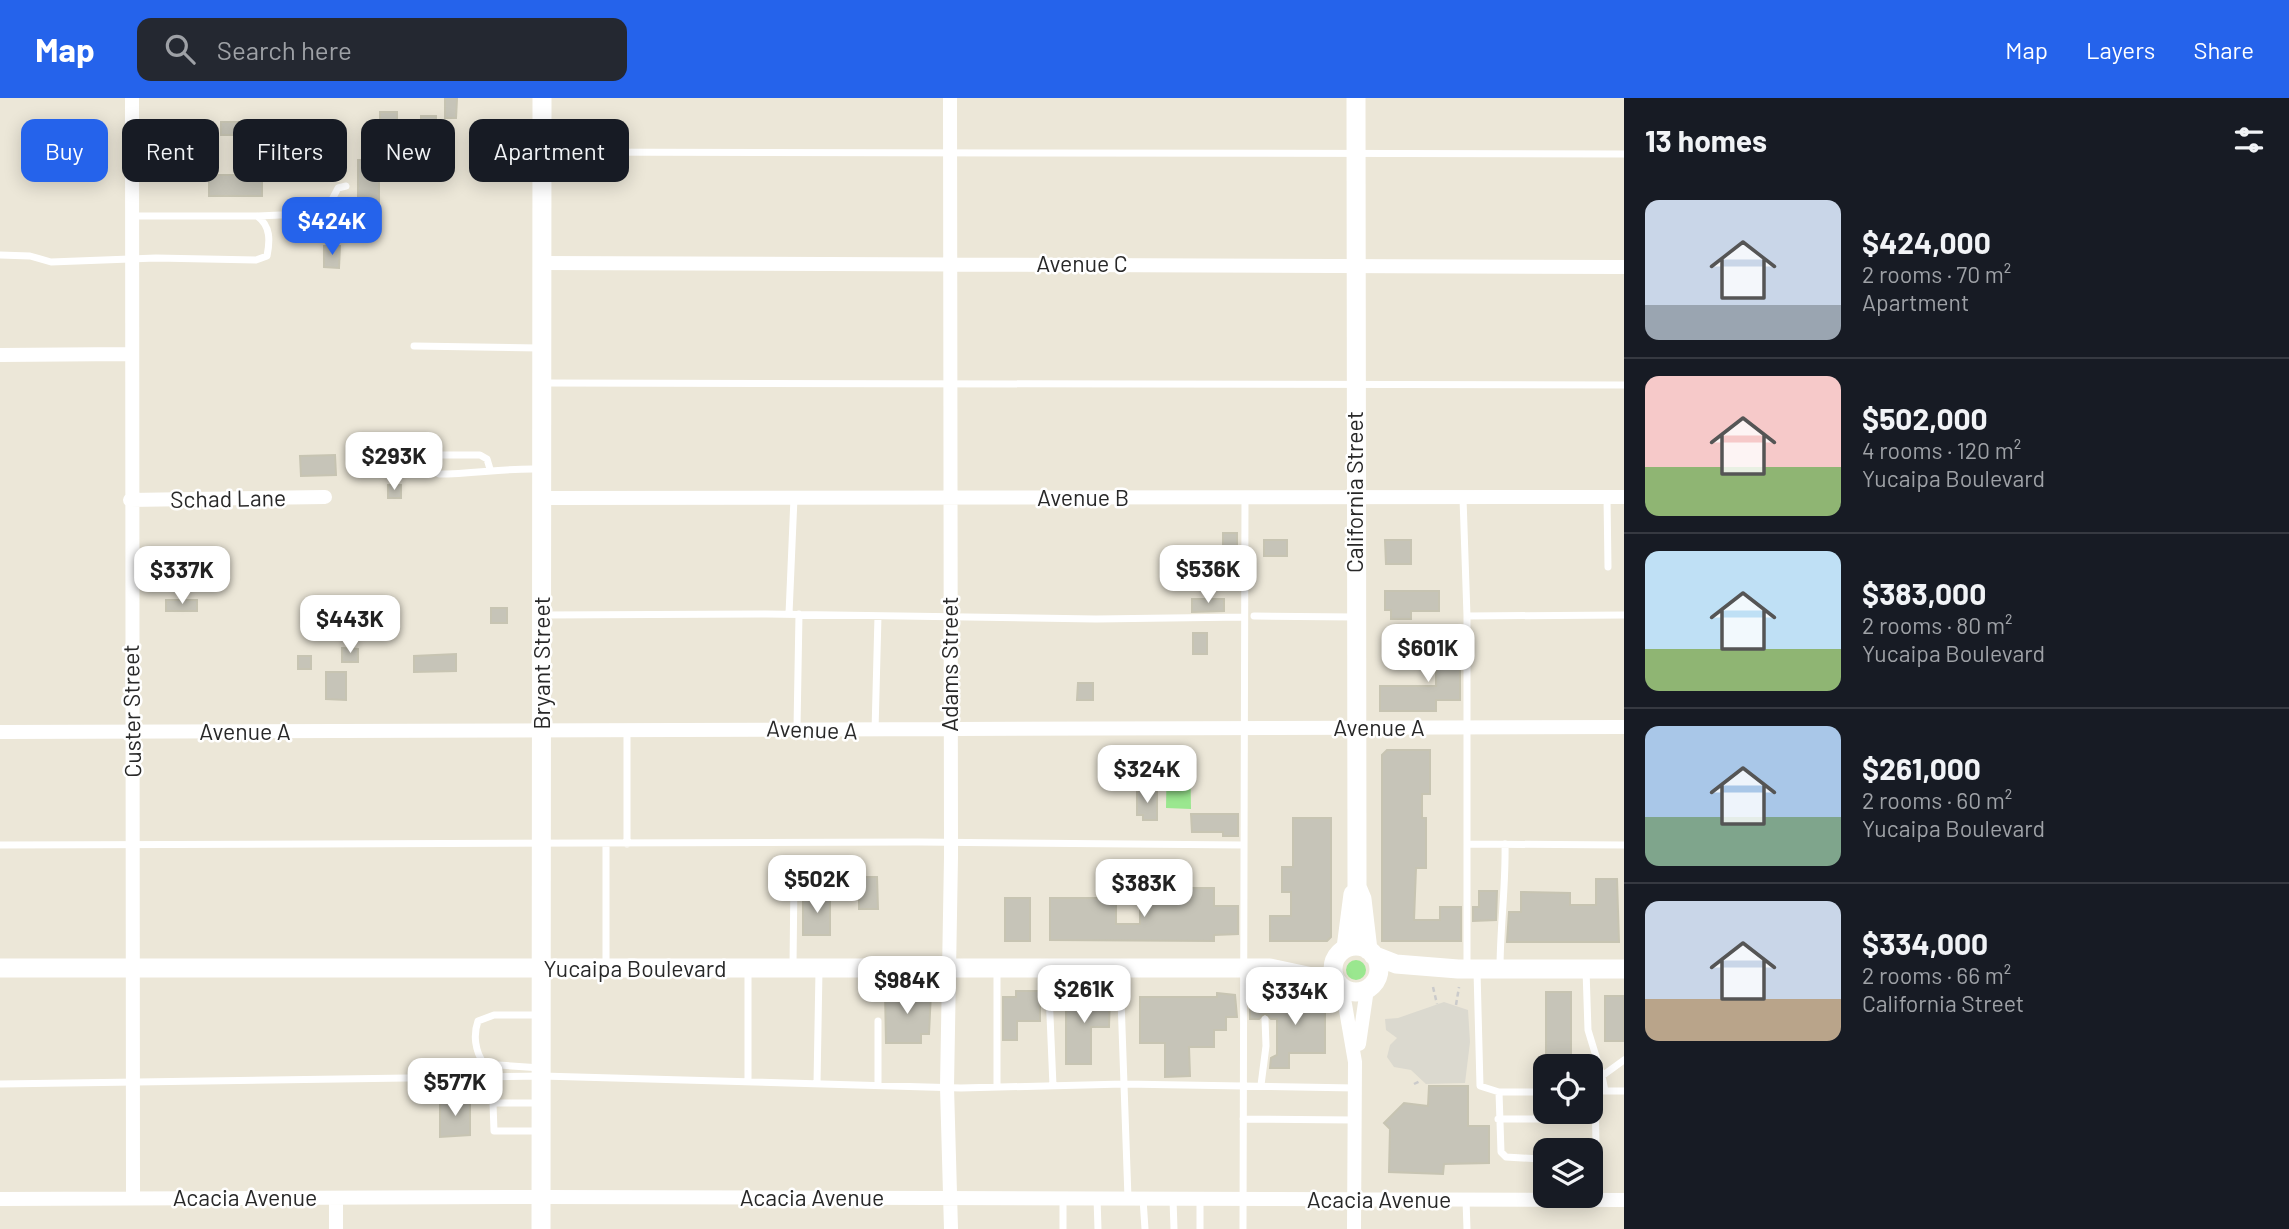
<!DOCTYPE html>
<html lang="en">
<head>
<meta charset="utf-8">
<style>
	:root { --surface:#171b24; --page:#242831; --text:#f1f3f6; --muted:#9ea1a6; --line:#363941; --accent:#2563eb }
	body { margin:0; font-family:Barlow,sans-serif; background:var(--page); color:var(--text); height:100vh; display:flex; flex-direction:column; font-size:26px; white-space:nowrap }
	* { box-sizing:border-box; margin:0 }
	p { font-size:23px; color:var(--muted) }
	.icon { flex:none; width:38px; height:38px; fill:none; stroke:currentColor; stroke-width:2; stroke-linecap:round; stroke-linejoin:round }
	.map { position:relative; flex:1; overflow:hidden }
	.drawer { display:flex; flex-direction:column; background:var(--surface); width:665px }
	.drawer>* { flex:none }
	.top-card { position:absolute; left:21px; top:21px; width:665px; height:63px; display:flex; gap:14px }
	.buttons { position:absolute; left:1533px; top:956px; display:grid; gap:14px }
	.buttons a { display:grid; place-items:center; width:70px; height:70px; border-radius:14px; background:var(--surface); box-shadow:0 4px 18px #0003; font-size:35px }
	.price { position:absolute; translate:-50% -60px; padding:0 16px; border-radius:14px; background:#fff; color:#222; font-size:23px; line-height:46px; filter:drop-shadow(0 2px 4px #0008) }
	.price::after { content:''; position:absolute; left:50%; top:42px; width:21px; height:16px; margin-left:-10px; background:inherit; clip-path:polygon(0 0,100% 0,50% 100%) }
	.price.on { background:var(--accent); color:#fff }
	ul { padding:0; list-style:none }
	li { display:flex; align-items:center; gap:21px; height:175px; padding:0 21px }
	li+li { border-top:2px solid var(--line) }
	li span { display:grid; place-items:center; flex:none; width:196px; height:140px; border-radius:14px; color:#555 }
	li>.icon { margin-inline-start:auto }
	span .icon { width:84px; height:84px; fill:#fffc; stroke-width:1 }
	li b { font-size:30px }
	h2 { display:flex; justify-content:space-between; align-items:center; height:84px; padding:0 21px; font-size:30px }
	.tag { padding:0 24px; border-radius:14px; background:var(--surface); box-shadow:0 4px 18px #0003; font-size:24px; line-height:63px }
	.tag.on { background:var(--accent); color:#fff }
	header { display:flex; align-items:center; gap:42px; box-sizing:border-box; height:98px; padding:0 35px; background:var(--accent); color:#fff }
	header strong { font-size:33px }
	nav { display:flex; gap:38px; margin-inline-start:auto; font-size:24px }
	.search { width:490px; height:63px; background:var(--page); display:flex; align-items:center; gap:18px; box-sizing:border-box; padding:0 24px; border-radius:14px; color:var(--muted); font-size:26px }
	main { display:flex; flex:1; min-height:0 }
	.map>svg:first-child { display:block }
</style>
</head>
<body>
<header>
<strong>Map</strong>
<div class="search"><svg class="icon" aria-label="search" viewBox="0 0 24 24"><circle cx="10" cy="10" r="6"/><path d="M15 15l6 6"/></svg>Search here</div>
<nav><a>Map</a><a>Layers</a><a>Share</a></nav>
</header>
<main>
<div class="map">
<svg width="1624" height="1131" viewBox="0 0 1624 1131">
	<rect width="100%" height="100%" fill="#ece7d8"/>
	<path fill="#9ae78f" d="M1167,652h23l1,59 -25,-1z
		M1346 872a10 10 0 1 1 20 0a10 10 0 1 1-20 0Z"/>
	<path fill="#dbd9cf" d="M1444,904l24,8 2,32 -5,41 -39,1 -15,-14 -17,-3 -7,-10 3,-12 7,-7 -11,-8 -1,-11 13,-1z"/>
	<path fill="#c6c4b8" stroke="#c7c4b2" stroke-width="2" d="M445,1h12l-1,19h-11z
		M380,14h17v38h-17z
		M421,18h15v19h-15z
		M221,24h21l1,13h-22z
		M358,62h21v51h-21z
		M209,77h53v21h-53z
		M324,148h16l-1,22 -15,-1z
		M335,357l1,20 -35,1 -1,-20z
		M388,387h13v13h-13z
		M1223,435h14v29h-14z
		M1264,442h23v16h-23z
		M1385,442h26v24h-25z
		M1385,493h54v20h-28v8h-20v-9h-6z
		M1192,501h32v12l-32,1z
		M166,502h31v11h-31z
		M491,510h16v15h-16z
		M1193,535h14v21h-14z
		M1436,542h24v60h-24v11h-56v-25h56z
		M342,550l16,1v13h-16z
		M456,556v17l-42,1v-16z
		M298,558h13v13h-13z
		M326,574h20v28l-20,-1z
		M1078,585h15v17h-16z
		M1387,652h43v44h-8v24h4v50h-10l-2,52h26v-13h21v34h-79v-186z
		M1157,692v30h-14v-5h-6v-24z
		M1191,716h47v22h-15v-4h-31z
		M1293,720h38v119l-4,4h-57v-25h21v-24h-9v-25h11z
		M859,779h18l1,32h-19z
		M1596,781h21l2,63h-112l2,-30h12v-20l49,1v12h26z
		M1190,790h24v18h24v28l-24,1v6l-164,-1v-42h66v26h24v-20h25v-12h25z
		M1479,793h18l-1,29 -23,1v-14h6z
		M803,796h27v41h-27z
		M1005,800h25v43h-25z
		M1016,893h24v30h-23v19h-14v-43h13z
		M885,894h46l-2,42h-8v9h-35z
		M1546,894h25v74h-25z
		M1093,895h17l-1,34h-18v37h-25v-67h27z
		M1217,895l18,2 2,22h-11v13h-12v17h-25l1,29 -25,1v-34h-25v-46h77z
		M1605,898h19v45h-19z
		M1287,899l38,1v55h-36v15h-19l1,-10 6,-3v-36h-6l-6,-6 -6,6h-9v-17h9l7,6 5,-6h16z
		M1429,988h39v40h21v37l-45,1 -1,10 -54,-2 1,-43 -6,-6 20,-20 24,3z
		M440,1001h25v4h5v32l-30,2z"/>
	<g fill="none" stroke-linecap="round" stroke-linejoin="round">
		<path stroke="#cbcbcb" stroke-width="2.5" stroke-dasharray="5 3.5" stroke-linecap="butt" d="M1433,889l4,17
			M1456,907l3,-18
			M1414,986l6,-3"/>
		<path stroke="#fff" stroke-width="7" d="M542,54l1082,2
			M258,118l67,-3 13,-25 8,-2
			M0,157l30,1 21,6 105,-4 100,2 11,-4c3,-15 4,-30 -10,-40h-125
			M414,248l125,2
			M544,285l1080,2
			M490,371l-3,-10 -7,-4h-47l1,15 5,4c35,0 64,-6 100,-5
			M1607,399l1,70
			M1463,400l4,118
			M789,516l5,-116
			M543,517l223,-1 330,5 148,-2
			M1254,518l100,1
			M797,630l2,-114
			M627,632v114
			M875,633l3,-115
			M1467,746l157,1
			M0,747l918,-3 325,3
			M606,867v-121
			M793,867l1,-87 8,-9h24
			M1048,871l5,117
			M1467,871v-353l157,-1
			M1500,871c0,-42 6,-83 5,-125
			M997,872v117
			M1586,872l2,60 14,46
			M1120,873l8,227
			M1264,873l1,31
			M1477,873l3,115 19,6
			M540,917h-46l-16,6c-5,14 -3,30 6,43l57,4
			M878,923v64
			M748,984v-112
			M0,986l542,-8 419,12 163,-4 231,4
			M817,986l2,-114
			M1261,987l5,-39 -1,-27
			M1595,993l2,109
			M1604,993h20
			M1605,993l-3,-15 22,-16
			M1243,1021l111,1
			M1498,1021h98
			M539,1033h-45l-1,-28h48
			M1097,1100l1,31
			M1143,1101l2,30
			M1173,1101l1,30
			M1466,1102l1,29
			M1540,1102l1,-41 -35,-2 -5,-5 -2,-60h46
			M1063,1131v-31
			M1200,1131v-30
			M1243,1131l2,-731"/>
		<path stroke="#fff" stroke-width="14" d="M132,0l1,1100
			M950,0l1,759 -4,230 4,142
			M540,165l1084,4
			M0,257l130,-1
			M542,400l1082,-1
			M130,402l195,-3
			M0,634l1624,-5
			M1342,889l13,75 -1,167
			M1359,946l8,-55
			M0,1101l541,-2 1083,3
			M336,1131v-31"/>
		<path stroke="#fff" stroke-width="19" d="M1356,0l1,789 5,12 6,51
			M1333 871a23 23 0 1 1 46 0a23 23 0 1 1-46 0Z
			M1346,850l7,-54
			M1373,857l23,9 62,5h166
			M0,870h1270l66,14
			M541,1131l1,-1131"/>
	</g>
	<g text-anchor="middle" stroke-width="5" stroke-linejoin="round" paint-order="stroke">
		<g font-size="23" fill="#282828" stroke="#fff">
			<text x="1082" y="174">Avenue C</text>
			<text transform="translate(1355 394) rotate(-90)" y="8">California Street</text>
			<text x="1083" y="408">Avenue B</text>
			<text transform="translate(228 401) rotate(-1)" y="8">Schad Lane</text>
			<text transform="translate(542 565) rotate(-90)" y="8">Bryant Street</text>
			<text transform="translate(950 566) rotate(-90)" y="8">Adams Street</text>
			<text transform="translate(132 613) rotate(-91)" y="8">Custer Street</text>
			<text x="1379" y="638">Avenue A</text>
			<text transform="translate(812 632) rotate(2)" y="8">Avenue A</text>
			<text x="245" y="642">Avenue A</text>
			<text x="635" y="879">Yucaipa Boulevard</text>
			<text x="245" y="1108">Acacia Avenue</text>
			<text x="812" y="1108">Acacia Avenue</text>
			<text x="1379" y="1110">Acacia Avenue</text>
		</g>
	</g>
</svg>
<div class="buttons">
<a><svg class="icon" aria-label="locate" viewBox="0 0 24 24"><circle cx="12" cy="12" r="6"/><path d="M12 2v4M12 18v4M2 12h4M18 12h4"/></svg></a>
<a><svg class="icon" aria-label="layers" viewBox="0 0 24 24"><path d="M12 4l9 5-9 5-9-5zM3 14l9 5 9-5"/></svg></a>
</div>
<b class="price on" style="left:332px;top:159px">$424K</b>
<b class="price" style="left:394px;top:394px">$293K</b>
<b class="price" style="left:1208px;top:507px">$536K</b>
<b class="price" style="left:182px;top:508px">$337K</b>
<b class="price" style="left:350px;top:557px">$443K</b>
<b class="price" style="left:1428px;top:586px">$601K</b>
<b class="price" style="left:1147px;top:707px">$324K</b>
<b class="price" style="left:817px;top:817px">$502K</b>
<b class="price" style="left:1144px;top:821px">$383K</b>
<b class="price" style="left:907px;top:918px">$984K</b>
<b class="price" style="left:1084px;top:927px">$261K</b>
<b class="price" style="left:1295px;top:929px">$334K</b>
<b class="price" style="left:455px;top:1020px">$577K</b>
<div class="top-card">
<a class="tag on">Buy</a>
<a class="tag">Rent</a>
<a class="tag">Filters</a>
<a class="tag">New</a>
<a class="tag">Apartment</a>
</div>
</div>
<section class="drawer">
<h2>13 homes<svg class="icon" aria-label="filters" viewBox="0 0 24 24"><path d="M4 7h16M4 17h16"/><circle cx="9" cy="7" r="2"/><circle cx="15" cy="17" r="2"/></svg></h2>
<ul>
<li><span style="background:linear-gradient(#c9d6e8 75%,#9aa5b1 0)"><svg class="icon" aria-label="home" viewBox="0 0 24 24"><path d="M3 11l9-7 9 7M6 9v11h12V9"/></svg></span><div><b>$424,000</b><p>2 rooms · 70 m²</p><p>Apartment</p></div></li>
<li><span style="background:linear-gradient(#f6c9c9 65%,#8fb573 0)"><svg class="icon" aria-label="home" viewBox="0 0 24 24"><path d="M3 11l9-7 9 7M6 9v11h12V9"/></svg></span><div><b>$502,000</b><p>4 rooms · 120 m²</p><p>Yucaipa Boulevard</p></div></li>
<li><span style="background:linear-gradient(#bfe0f5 70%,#8fb573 0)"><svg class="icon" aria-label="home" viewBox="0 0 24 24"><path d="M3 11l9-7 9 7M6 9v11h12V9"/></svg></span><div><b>$383,000</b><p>2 rooms · 80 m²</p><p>Yucaipa Boulevard</p></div></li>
<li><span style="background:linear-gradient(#a9c7e8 65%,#7fa58c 0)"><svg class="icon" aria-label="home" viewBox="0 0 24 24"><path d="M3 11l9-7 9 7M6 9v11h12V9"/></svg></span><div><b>$261,000</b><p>2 rooms · 60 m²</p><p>Yucaipa Boulevard</p></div></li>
<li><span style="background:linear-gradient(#c9d6e8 70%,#b9a48a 0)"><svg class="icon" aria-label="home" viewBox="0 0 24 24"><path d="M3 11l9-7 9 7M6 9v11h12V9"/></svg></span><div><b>$334,000</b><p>2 rooms · 66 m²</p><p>California Street</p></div></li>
</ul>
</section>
</main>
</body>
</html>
